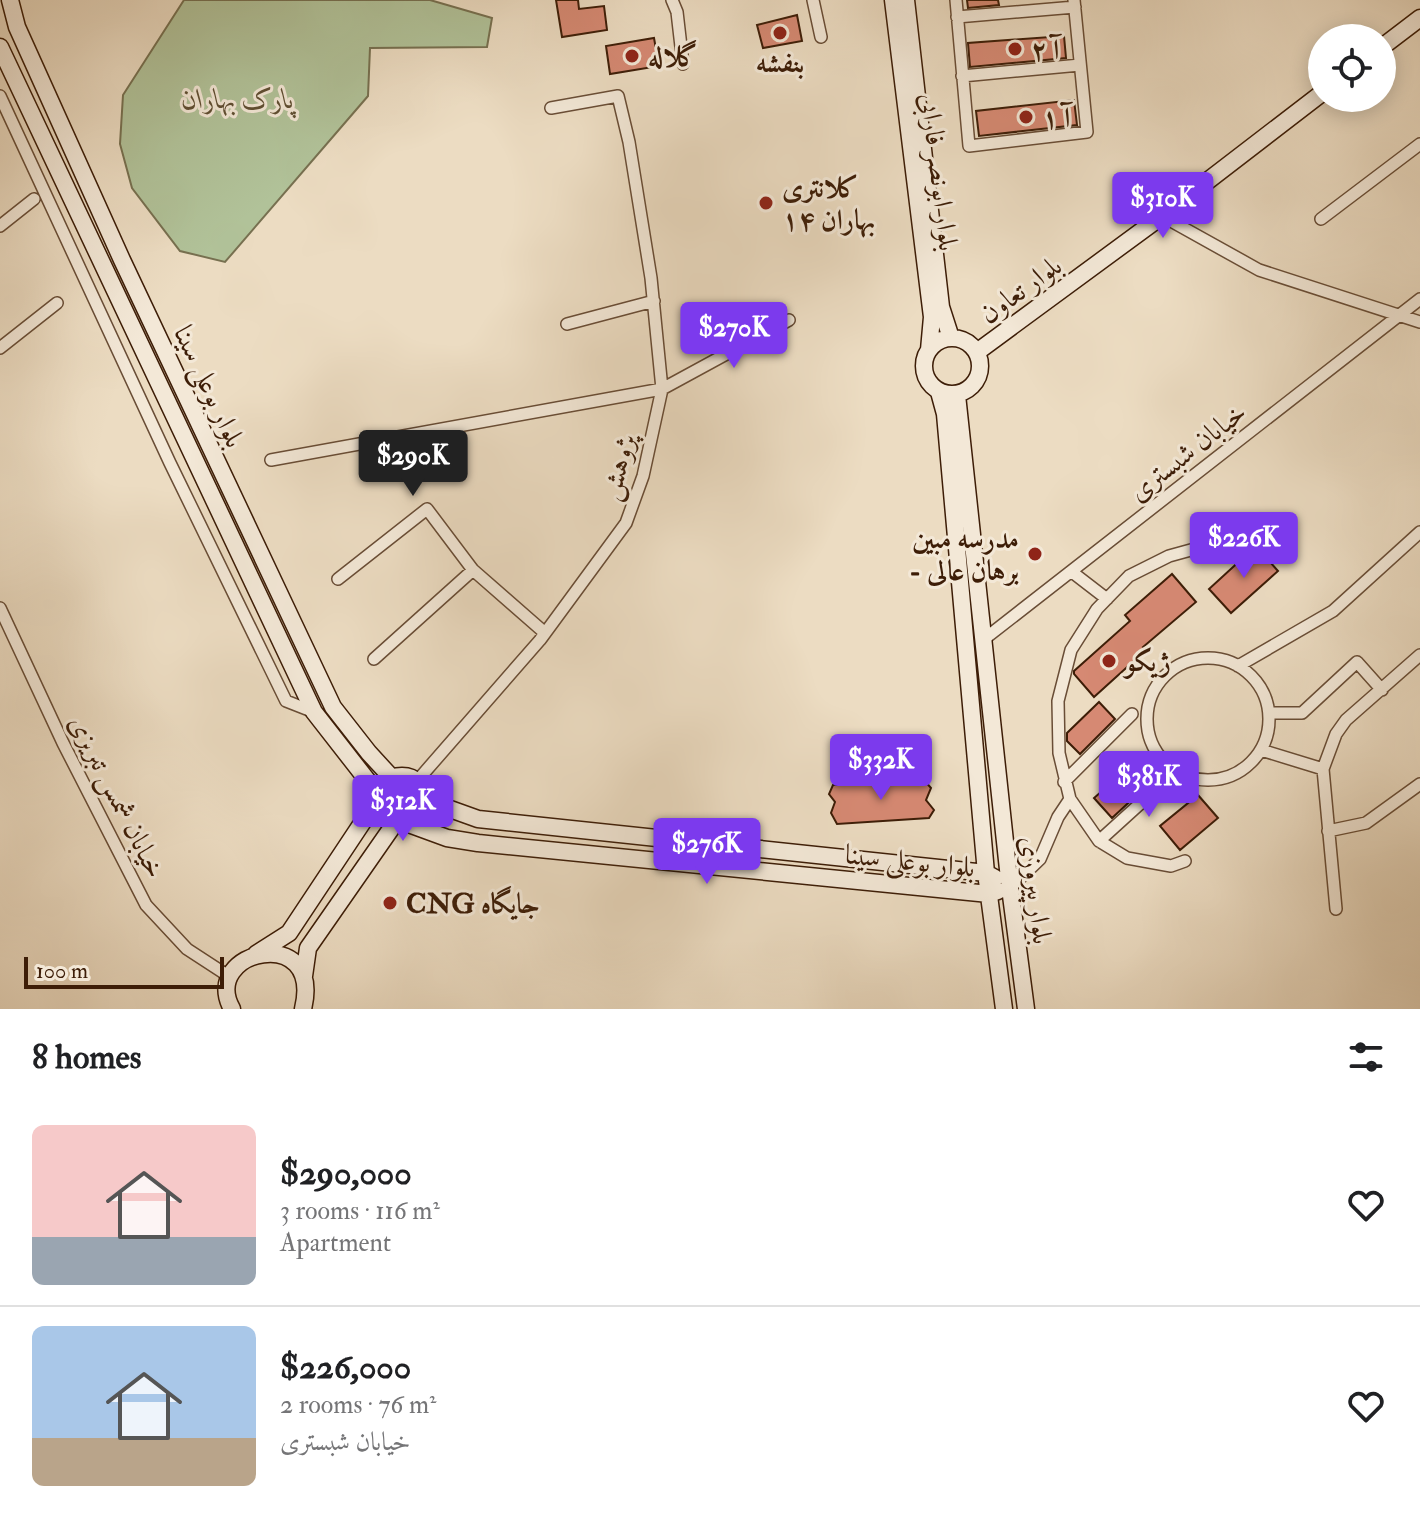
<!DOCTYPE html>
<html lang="en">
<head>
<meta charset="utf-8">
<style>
	:root { --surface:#fff; --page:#f2f2f2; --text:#202124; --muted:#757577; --line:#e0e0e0; --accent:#7c3aed }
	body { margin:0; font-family:"IM FELL Double Pica",Amiri,serif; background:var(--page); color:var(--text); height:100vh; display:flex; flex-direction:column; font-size:30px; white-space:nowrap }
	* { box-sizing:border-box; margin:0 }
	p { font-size:26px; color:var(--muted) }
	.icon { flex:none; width:44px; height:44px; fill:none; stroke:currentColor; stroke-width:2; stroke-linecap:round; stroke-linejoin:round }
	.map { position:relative; height:1009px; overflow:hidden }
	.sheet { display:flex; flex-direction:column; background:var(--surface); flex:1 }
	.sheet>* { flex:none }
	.buttons { position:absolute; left:1308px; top:24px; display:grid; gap:16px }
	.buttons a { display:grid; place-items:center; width:88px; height:88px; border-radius:50%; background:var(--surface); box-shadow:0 4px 20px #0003; font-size:40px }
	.scale { position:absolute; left:24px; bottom:20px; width:200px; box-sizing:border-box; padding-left:8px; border:4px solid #3d1d07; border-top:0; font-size:22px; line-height:28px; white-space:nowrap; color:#3d1d07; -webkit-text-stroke:6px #f3e8d7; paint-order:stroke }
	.price { position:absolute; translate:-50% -68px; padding:0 18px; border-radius:8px; background:var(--accent); color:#fff; font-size:26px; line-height:52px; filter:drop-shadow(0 2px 4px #0008) }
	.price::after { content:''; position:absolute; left:50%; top:48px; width:24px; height:18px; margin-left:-12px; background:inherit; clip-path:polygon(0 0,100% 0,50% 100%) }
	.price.selected { background:#222; color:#fff }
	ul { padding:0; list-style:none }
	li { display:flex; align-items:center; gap:24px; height:200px; padding:0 32px }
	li+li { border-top:2px solid var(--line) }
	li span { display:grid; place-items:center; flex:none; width:224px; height:160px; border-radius:12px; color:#555 }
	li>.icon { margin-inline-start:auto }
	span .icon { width:96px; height:96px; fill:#fffc; stroke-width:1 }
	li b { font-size:34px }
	h2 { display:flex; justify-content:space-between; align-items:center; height:96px; padding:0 32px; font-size:34px }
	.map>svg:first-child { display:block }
</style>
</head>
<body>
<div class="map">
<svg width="1420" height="1009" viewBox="0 0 1420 1009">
	<rect width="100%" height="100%" fill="#ecdcc2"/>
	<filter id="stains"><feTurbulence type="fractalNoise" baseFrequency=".0025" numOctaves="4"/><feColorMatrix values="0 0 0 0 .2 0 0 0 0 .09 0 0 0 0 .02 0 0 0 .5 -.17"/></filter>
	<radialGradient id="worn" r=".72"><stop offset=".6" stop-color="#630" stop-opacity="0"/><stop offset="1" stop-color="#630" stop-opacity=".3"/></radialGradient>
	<path fill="#b1c299" stroke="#777050" stroke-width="2" d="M184,0h246l62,18 -5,29 -117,1 -2,48 -143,166 -45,-11 -48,-63 -12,-44 3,-49z"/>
	<path fill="#d68973" stroke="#3d1d07" stroke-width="2" d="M556,0h22l1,9 25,-3 3,24 -45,7z
		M967,0h31l1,5 -31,3z
		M797,15l5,26 -39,7 -6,-23z
		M1064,36l2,22 -96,9 -2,-24z
		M654,38l5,28 -49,8 -4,-28z
		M1074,100l3,25 -98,11 -3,-25z
		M1256,546l22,25 -47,42 -22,-24z
		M1172,574l24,28 -53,45 3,3 -52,47 -20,-23v-3l56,-50 -5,-6z
		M1099,702l16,17 -35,35 -13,-13v-8z
		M1135,762l17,19 -40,37 -18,-20z
		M924,780l7,8 -5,12 8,10 -5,8 -92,6 -6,-11 4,-11 -6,-8 4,-9z
		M1198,795l20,23 -38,32 -20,-24z"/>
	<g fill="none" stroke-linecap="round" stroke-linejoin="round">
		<g stroke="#694d36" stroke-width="14">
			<path id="street" d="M672,0l5,12 6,52
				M813,0l8,37
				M956,0l13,146 118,-14 -13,-132
				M957,17l118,-10
				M962,76l118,-11
				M0,96l170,367 116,238 28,11
				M1162,216l97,54 161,52
				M1321,219l99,-75
				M0,226l34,-27
				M567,324l87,-23
				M0,348l57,-45
				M271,460l391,-71 127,-69
				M1072,572l35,27
				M338,579l89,-70 46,61
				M0,608l63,135 83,162 41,44 43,28
				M983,640l437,-341
				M1147 719a61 61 0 1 1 122 0a61 61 0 1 1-122 0Z
				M374,659l99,-89 72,63
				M1238,666l95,-55 87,-79
				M1269,713h33l55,-51 25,28
				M1261,750l62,19
				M417,781l123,-141 86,-117 17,-47 19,-87 -11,-111 -22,-136 -11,-46 -67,12
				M1064,782l68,-68
				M1328,831l38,-8 54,-39
				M1099,841l76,-69
				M1185,861l-14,5 -44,-8 -28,-17 -29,-42 -11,-46 -1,-52 13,-51 26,-41 32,-33 40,-20 40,-11 38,-9 35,3
				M1010,888l30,-29 18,-42 12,-18
				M1336,909l-13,-140 13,-35 10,-14 74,-65"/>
		</g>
		<g stroke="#3d1d07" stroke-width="19">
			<path id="secondary" d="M10,0l7,27 105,233 211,447 36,46 23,25
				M893,0l39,317 -3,33
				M906,0l35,307 10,31
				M0,47l314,665 64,82
				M1382,47l38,-29
				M924 366a28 28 0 1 1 56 0a28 28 0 1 1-56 0Z
				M977,352l185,-136 160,-123
				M939,392l6,22 41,459 18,136
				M957,395l53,493 16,121
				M378 800a24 24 0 1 1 48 0a24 24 0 1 1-48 0Z
				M425,800l53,19 508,54 9,5
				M406,823l41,15 31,5 511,51 9,-3
				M256,954l33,-21 89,-134
				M304,976l4,-28 87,-125
				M232,1009c-33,-59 92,-87 71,0"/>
		</g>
		<use href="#street" stroke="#f3e8d7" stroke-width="11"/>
		<use href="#secondary" stroke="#f3e8d7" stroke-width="16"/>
	</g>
	<g fill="#8f2418" stroke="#f3e8d7" stroke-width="3">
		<circle cx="780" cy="33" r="8"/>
		<circle cx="1015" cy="49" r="8"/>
		<circle cx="632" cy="56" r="8"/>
		<circle cx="1026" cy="117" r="8"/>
		<circle cx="766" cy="203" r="8"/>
		<circle cx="1035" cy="554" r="8"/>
		<circle cx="1109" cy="661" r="8"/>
		<circle cx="390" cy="903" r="8"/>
	</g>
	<g text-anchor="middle" stroke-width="6" stroke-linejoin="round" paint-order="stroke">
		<g font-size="28" font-weight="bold" fill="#3d1d07" stroke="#f3e8d7" text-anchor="start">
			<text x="1031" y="59">آ ۲</text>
			<text x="648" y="66">گلاله</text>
			<text x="780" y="72" text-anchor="middle">بنفشه</text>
			<text x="1042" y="127">آ ۱</text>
			<text x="782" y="197">کلانتری<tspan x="782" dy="32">۱۴ بهاران</tspan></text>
			<text x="1019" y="548" text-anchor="end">مدرسه مبین<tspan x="1019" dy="32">- برهان عالی</tspan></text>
			<text x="1125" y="671">ژیکو</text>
			<text x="406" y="913">CNG جایگاه</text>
		</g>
		<g font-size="28" font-style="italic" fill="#604f33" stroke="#f3e8d7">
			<text x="238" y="108">پارک بهاران</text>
		</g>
		<g font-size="28" fill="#3d1d07" stroke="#f3e8d7">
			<text transform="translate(940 172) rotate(83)" y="10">بلوار ابونصر فارابی</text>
			<text transform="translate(1020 289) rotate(-36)" y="10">بلوار تعاون</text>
			<text transform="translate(210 386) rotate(65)" y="10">بلوار بوعلی سینا</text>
			<text transform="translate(1187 451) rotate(-38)" y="10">خیابان شبستری</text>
			<text transform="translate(617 467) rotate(-74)" y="10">پژوهش</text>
			<text transform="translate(118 796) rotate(63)" y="10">خیابان شمس تبریزی</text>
			<text transform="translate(910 860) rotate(6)" y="10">بلوار بوعلی سینا</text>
			<text transform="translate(1037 890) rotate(83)" y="10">بلوار پیروزی</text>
		</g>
	</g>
	<rect width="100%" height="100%" filter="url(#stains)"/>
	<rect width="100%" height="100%" fill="url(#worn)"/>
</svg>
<div class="buttons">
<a><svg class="icon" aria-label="locate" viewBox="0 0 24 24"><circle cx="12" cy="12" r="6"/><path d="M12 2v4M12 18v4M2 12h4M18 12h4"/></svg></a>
</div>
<div class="scale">100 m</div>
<b class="price" style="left:1163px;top:240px">$310K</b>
<b class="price" style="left:734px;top:370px">$270K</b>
<b class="price selected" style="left:413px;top:498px">$290K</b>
<b class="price" style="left:1244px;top:580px">$226K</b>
<b class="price" style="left:881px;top:802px">$332K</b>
<b class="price" style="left:1149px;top:819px">$381K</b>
<b class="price" style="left:403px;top:843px">$312K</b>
<b class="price" style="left:707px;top:886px">$276K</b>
</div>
<section class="sheet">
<h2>8 homes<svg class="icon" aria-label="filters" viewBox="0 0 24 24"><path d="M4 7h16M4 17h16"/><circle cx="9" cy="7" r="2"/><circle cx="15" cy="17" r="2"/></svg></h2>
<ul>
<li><span style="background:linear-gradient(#f6c9c9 70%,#9aa5b1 0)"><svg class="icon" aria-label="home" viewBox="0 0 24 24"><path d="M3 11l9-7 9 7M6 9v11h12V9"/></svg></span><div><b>$290,000</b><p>3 rooms · 116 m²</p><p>Apartment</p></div><svg class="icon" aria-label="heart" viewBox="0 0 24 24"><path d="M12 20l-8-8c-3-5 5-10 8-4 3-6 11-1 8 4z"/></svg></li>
<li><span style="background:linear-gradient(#a9c7e8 70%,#b9a48a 0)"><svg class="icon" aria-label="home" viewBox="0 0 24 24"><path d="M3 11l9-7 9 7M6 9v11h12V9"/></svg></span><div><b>$226,000</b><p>2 rooms · 76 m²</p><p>خیابان شبستری</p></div><svg class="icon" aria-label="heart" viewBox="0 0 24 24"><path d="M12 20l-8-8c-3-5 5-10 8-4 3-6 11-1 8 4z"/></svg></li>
</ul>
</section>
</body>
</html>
